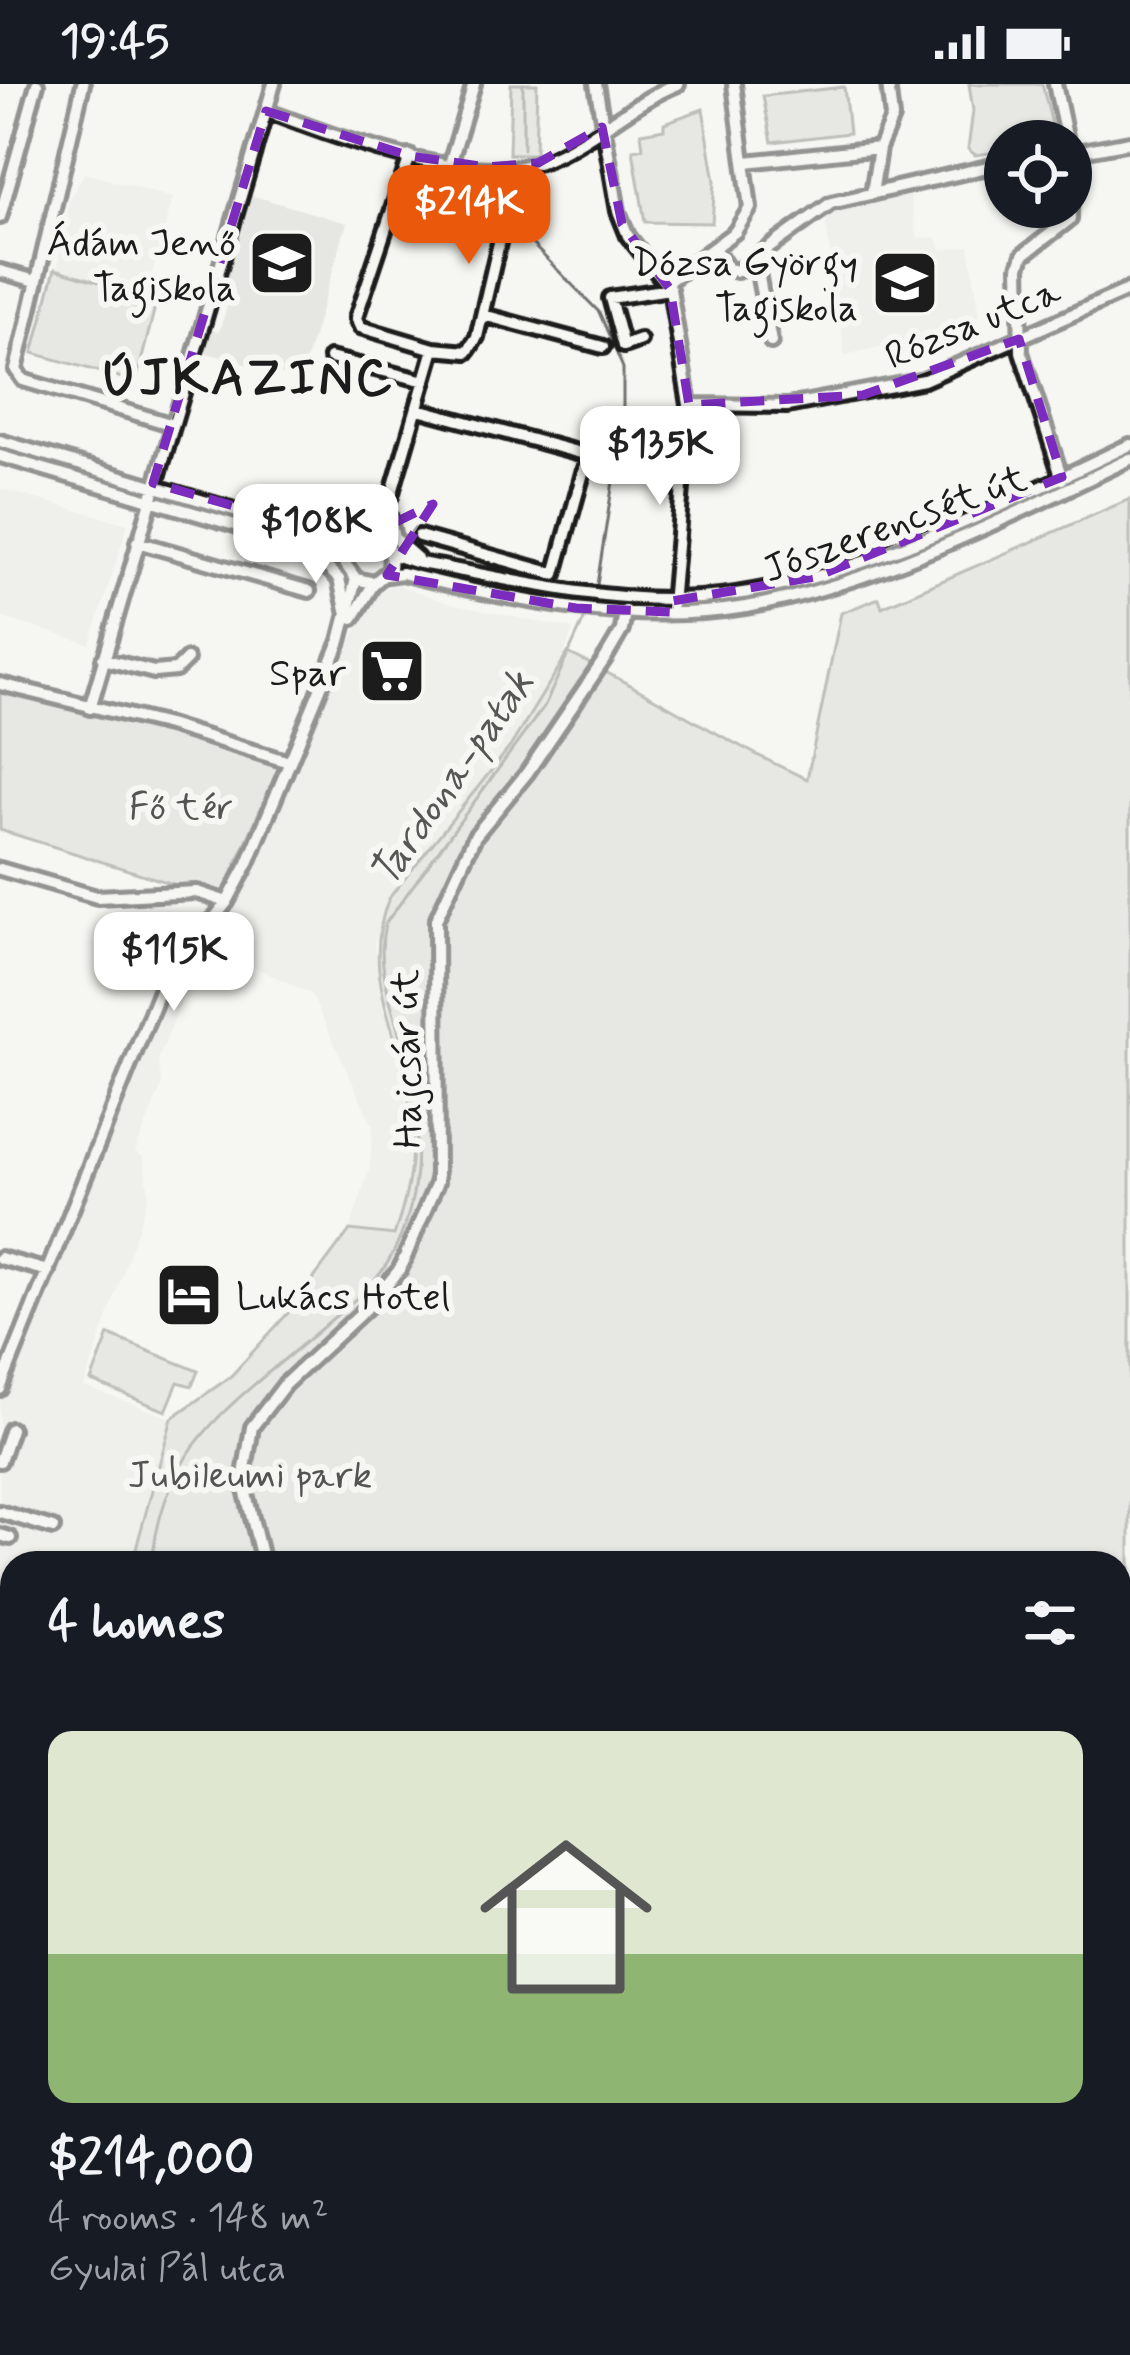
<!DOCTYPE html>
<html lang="en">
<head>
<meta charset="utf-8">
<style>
	:root { --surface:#171b24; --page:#20242c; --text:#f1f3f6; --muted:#9ea1a6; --accent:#ea580c }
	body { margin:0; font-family:Mynerve,sans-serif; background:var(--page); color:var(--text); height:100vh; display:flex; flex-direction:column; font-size:45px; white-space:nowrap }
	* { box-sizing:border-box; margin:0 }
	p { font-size:39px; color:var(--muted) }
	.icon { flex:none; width:66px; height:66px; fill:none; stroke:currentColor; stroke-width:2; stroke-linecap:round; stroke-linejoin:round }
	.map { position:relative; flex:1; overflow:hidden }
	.side { position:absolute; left:0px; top:1467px; width:1131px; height:804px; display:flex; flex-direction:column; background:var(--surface); border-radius:36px 36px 0 0; box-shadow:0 3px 9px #0004 }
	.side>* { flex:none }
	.controls { position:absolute; left:984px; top:36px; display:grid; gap:24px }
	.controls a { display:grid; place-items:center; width:108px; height:108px; border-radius:50%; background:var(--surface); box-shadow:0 3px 9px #0004; font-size:60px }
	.price { position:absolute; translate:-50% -102px; padding:0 27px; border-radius:24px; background:#fff; color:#222; font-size:39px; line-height:78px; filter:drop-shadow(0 3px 6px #0008) }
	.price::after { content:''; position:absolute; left:50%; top:72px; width:36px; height:27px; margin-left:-18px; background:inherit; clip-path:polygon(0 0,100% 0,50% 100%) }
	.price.current { background:var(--accent); color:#fff }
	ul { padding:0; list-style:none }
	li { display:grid; align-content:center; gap:24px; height:636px; padding:0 48px }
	li span { display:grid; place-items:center; height:372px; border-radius:24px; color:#555 }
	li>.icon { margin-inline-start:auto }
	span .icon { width:216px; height:216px; fill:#fffc; stroke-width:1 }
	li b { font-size:51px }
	h2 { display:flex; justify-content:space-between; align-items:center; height:144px; padding:0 48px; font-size:51px }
	.status { display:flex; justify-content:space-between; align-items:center; height:84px; padding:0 60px; background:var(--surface); direction:ltr }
	.status svg { height:33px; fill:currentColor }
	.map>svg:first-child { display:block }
</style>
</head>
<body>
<div class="status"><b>19:45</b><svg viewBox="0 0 49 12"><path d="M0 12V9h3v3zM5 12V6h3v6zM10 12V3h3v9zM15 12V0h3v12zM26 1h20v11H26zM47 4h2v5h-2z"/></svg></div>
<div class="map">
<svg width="1130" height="2271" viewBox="0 0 1130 2271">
	<rect width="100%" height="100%" fill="#f6f6f2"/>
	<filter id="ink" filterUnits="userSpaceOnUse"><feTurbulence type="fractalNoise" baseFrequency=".00833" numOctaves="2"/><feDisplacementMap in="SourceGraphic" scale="24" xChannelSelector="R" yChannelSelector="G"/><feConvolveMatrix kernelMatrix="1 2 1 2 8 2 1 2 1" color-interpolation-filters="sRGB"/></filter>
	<g filter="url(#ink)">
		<path fill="#e6e6e2" d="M84,89l89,25 -27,97 -89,-25 12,-68z
			M250,111l97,28 -47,157 -96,-28 7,-22 8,2 8,-25 -9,-4z
			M910,112l7,42 19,-1 6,13 27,-4 11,69 -61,23 -74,17 -20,-140z
			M0,405l128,35 -38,120 -90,-27z
			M393,499l57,21 123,25 -17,49 -46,69 -120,151 -9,22 -7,23 4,25 32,132 2,52 -4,43 -14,41 -44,-6 20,-63 3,-41 -62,-132 -109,-52 44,-57 122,-283z
			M166,902l16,13 -24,61 4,25 -27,67 9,6 5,37 -65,192 88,31 -40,145h-120v41l-12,-4v-198z
			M0,1609l12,1v155l-12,-2z"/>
		<path fill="#d6d6d2" stroke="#797977" stroke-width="3" d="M511,0h26l-2,70h-26z
			M969,0h73l14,57h-51v10l-30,4 -7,-6 5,-38z
			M844,3l5,46 -77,9 -9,-46z
			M703,25l12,72 -3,42 -67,-1 -12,-72 10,-2 -2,-15 23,-4v-6z
			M55,185l102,30 -21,83 -103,-29z
			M1130,415v1856h-807l6,-12h790v-780h-987l40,-145 58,-41 58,-64 62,-83 44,5c16,-44 23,-90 15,-137 -12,-73 -49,-128 -20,-200l121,-151 58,-94c82,39 156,89 239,126l34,-166 38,-15 3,9z
			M0,600l282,76 -61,139 -221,-69z
			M109,1251l89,36 -6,15 -14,-4 -12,29 -75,-30z
			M0,1516l12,4v90l-12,-1z
			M0,1763l12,2v251l-12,-3z
			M0,2033l12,2v224h303l-6,12h-309z"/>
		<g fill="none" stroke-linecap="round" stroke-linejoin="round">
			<path stroke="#727271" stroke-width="3" d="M523,65v-65
				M521,96l9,62 69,70 24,56v49l-27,174
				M152,1479c12,-124 84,-160 171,-236 22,-20 49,-38 65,-65 45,-77 29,-158 8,-240 -9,-33 -19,-64 -11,-98l160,-219 48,-105
				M0,1780l12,-19"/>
			<g stroke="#1c1c1c" stroke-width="20">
				<path id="minor" d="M83,0l-67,286 7,10 147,44
					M596,0l22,127 10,25 42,53 19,116 -17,200
					M1055,0l12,57
					M266,27c71,26 203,78 277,50 48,-18 87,-58 135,-77
					M1071,69l59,-11
					M410,72l-54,162 4,9 74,22 33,3 10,-15 25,-107
					M746,78l133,-14
					M450,80l24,-80
					M399,108l78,21
					M872,110l7,-46 13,-30 -4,-34
					M0,133l37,-133
					M714,164l14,21 9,2 94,-68 174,-40
					M756,178l15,80
					M0,187l36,10
					M666,199l69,-51 15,-24 -16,-124
					M483,231l120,32
					M640,256l-17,6 -13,-48 60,-9
					M330,274l95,23
					M689,321l98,1 137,-26 206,-91
					M418,325l170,46 -33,119 -136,-38
					M0,357l336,99 41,-1 20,17 18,6c86,15 172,38 261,37 151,-2 319,-91 454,-154
					M0,372l327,96 14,6 15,21 18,4
					M1062,395l-41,-127 -2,-85 4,-12 47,-36 1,-47
					M388,427l6,27 23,20
					M368,453l23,-41 43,-147
					M137,458l172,49
					M310,467l29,28 8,35
					M387,491l15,-2c111,28 230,53 344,34 128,-22 268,-92 384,-148
					M353,534l21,-35 16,-13 1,-18
					M103,575l51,13 22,-2 11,-11
					M0,600l168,41 121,37
					M90,624l184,-624
					M0,785l97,28 100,-5 30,10
					M0,1174l48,13
					M0,1305l162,-404 65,-83 21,-39 92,-222 16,-62
					M0,1377l11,-32
					M0,1428l53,16
					M0,1451l10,3
					M263,1479l-20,-82 9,-54 33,-43 88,-82 27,-33 37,-87 -1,-262 39,-84 52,-63 79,-116 16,-27 3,-19
					M0,2020l12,3"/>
			</g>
			<use href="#minor" stroke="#f6f6f2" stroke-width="10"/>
		</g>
	</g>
	<path d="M0 0H1130V2271H0ZM266,27l144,45 77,11 51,-4 64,-36 20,97 48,65 19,116 174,-10 156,-56 43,138 -247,100 -143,24v11l-96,-4 -189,-33 46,-71 -76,37 -204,-58z" fill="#f6f6f2" fill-opacity=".55" fill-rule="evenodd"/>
	<path fill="none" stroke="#7b2cbf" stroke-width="9" stroke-dasharray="24 15" stroke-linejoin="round" d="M266,27l144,45 77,11 51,-4 64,-36 20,97 48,65 19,116 174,-10 156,-56 43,138 -247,100 -143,24v11l-96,-4 -189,-33 46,-71 -76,37 -204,-58z"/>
	<defs>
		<g id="school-square" transform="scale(3.45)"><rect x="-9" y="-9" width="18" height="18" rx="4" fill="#1c1c1c" stroke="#f6f6f2"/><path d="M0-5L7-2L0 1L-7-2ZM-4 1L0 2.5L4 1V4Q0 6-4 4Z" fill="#fff"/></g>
		<g id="supermarket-square" transform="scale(3.45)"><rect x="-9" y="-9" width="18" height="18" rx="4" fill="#1c1c1c" stroke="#f6f6f2"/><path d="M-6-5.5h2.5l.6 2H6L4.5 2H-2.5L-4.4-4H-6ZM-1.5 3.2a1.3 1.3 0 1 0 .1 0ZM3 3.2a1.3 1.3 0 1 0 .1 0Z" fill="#fff"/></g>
		<g id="hotel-square" transform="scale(3.45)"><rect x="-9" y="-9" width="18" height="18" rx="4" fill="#1c1c1c" stroke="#f6f6f2"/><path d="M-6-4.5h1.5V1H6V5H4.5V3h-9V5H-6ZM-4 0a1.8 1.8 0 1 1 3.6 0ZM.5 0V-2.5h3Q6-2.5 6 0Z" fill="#fff"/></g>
	</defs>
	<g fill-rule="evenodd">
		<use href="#school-square" x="282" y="179"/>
		<use href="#school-square" x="905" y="199"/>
		<use href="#supermarket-square" x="392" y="587"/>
		<use href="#hotel-square" x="189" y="1211"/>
	</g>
	<g text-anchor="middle" stroke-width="12" stroke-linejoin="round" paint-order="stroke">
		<g font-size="39" fill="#1c1c1c" stroke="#f6f6f2" text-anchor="end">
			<text x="236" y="171">Ádám Jenő<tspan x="236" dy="45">Tagiskola</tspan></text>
			<text x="858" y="191">Dózsa György<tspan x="858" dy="45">Tagiskola</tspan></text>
			<text x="346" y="601">Spar</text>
			<text x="236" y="1225" text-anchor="start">Lukács Hotel</text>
		</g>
		<g font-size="39" fill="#1c1c1c" stroke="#f6f6f2">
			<text transform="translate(972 238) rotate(-22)" y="14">Rózsa utca</text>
			<text transform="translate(894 438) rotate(-20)" y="14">Jószerencsét út</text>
			<text transform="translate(405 975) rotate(-91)" y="14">Hajcsár út</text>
		</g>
		<g font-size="39" fill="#545453" stroke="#f6f6f2">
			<text x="181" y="735">Fő tér</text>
			<text x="250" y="1403">Jubileumi park</text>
		</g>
		<g font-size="42" font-style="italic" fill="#565654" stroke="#f6f6f2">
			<text transform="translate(450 693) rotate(-55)" y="15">Tardona-patak</text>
		</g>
		<g font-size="51" font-weight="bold" letter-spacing="3" fill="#1c1c1c" stroke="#f6f6f2">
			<text x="247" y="310">ÚJKAZINC</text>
		</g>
	</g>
</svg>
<div class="controls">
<a><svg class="icon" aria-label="locate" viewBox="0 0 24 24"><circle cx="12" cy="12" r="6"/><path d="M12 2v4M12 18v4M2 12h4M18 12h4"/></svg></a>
</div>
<b class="price current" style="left:469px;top:183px">$214K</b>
<b class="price" style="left:660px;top:424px">$135K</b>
<b class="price" style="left:316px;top:502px">$108K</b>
<b class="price" style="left:174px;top:930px">$115K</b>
<section class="side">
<h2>4 homes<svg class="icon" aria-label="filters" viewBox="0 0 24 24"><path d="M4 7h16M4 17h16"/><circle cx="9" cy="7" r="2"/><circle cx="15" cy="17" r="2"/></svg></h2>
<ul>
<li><span style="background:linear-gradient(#dfe7d0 60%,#8fb573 0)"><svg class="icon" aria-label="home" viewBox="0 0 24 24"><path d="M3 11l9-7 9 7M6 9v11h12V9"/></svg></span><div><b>$214,000</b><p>4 rooms · 148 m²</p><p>Gyulai Pál utca</p></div></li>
</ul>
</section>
</div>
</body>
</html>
